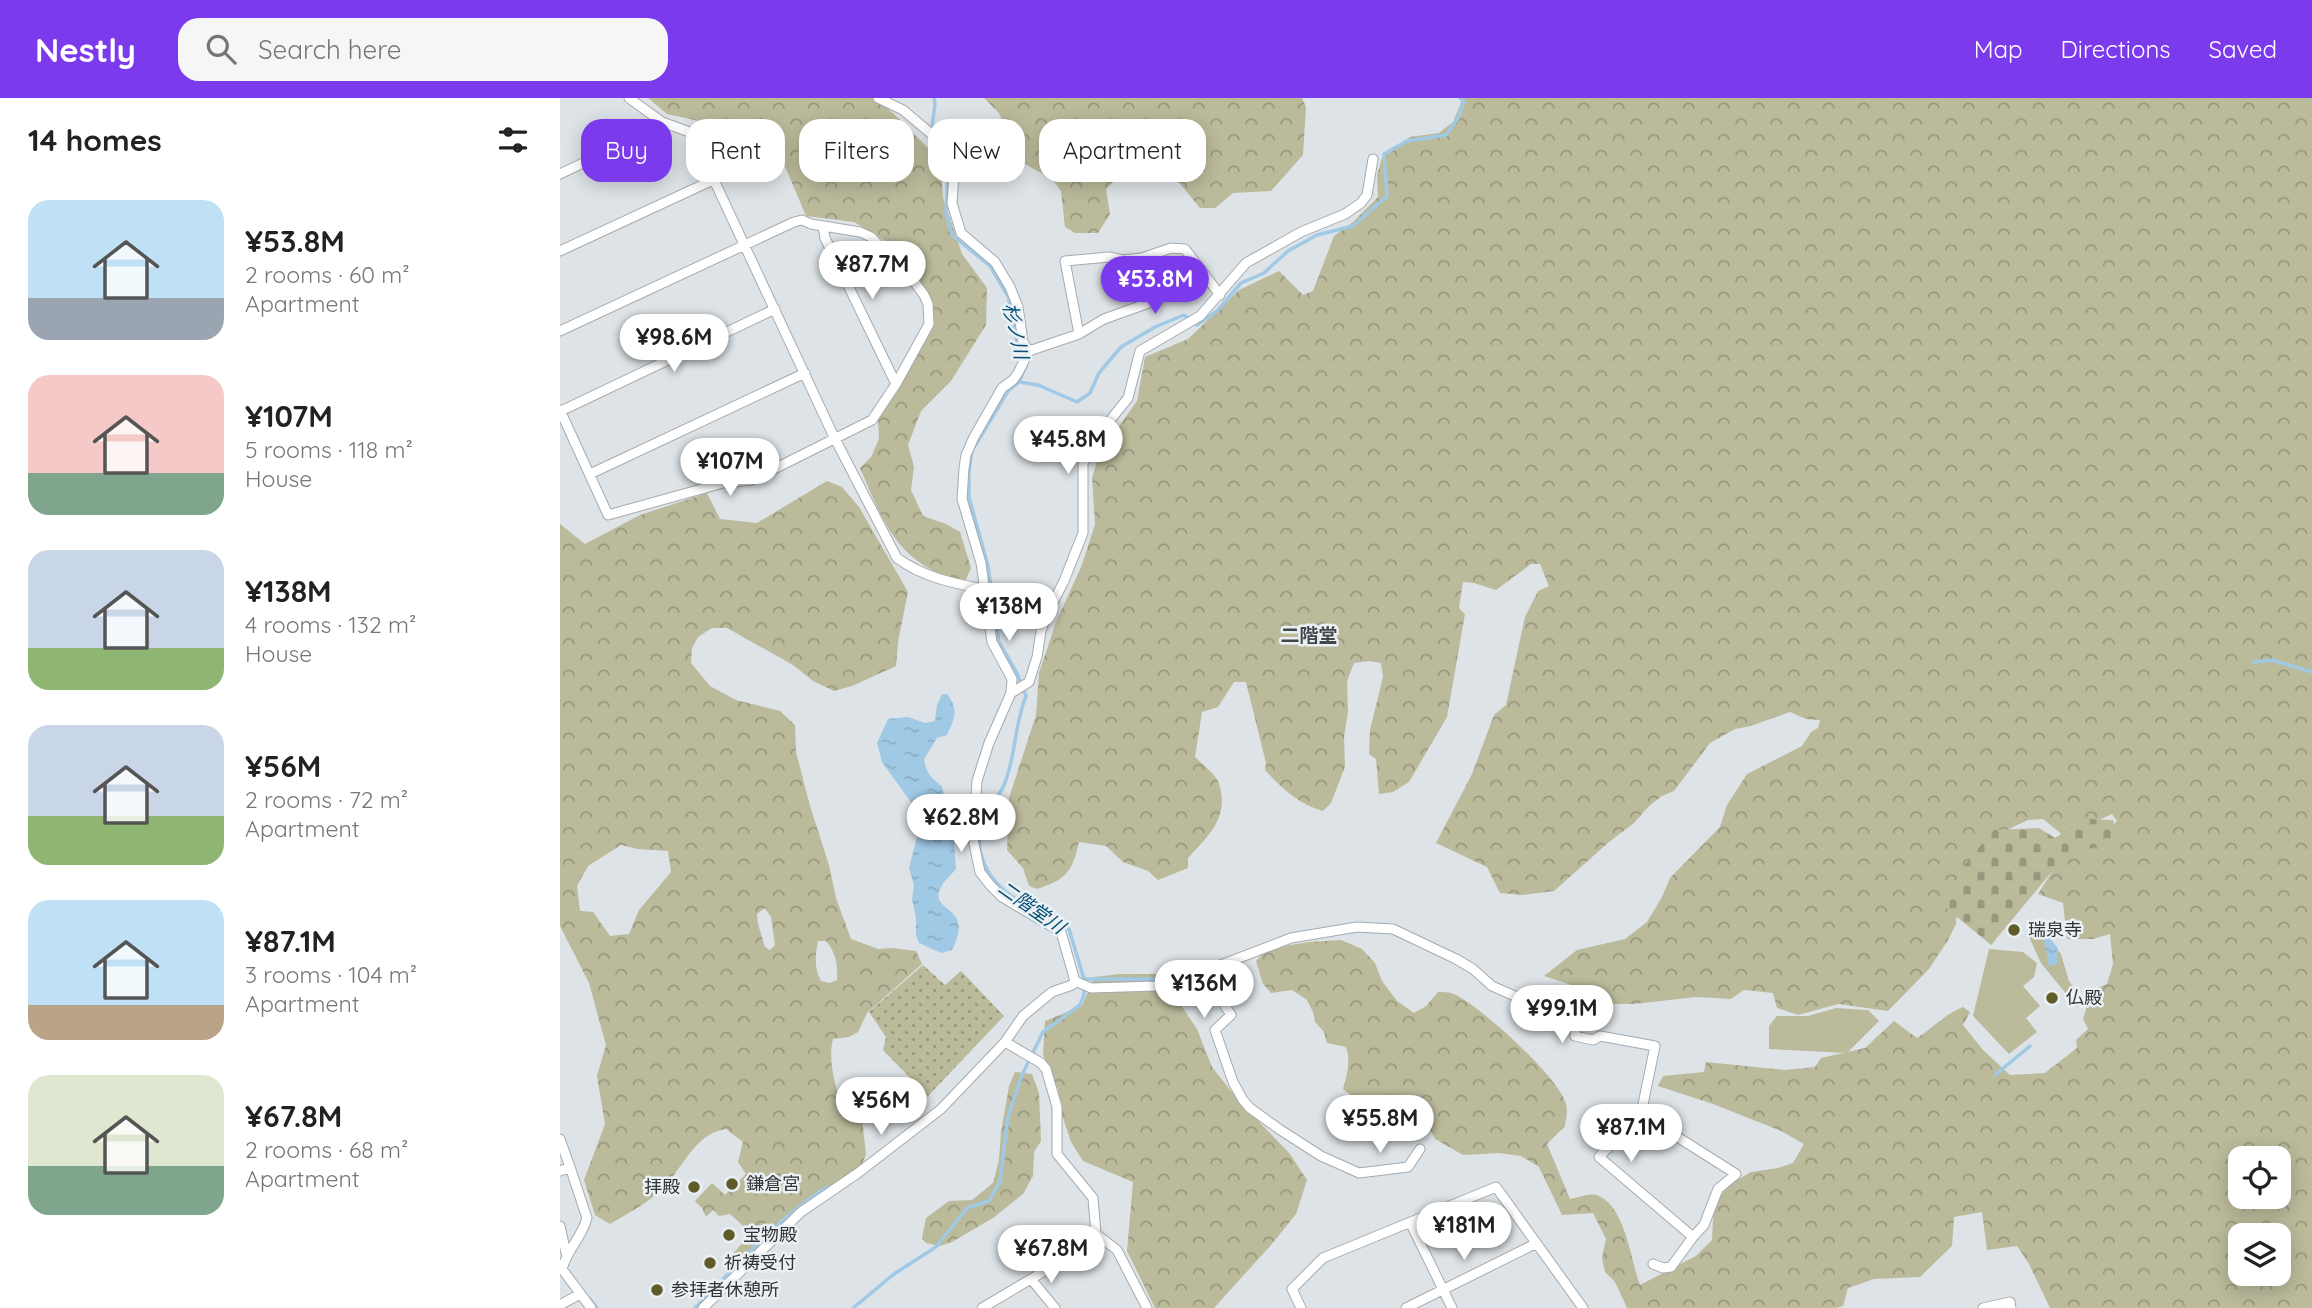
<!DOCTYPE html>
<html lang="en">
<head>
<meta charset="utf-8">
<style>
	:root { --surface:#fff; --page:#f6f6f6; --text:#222; --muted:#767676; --accent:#7c3aed }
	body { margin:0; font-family:Quicksand,"Noto Sans JP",sans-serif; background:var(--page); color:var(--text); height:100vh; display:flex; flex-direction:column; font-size:26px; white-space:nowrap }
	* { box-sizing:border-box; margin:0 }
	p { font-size:23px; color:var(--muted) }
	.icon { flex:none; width:38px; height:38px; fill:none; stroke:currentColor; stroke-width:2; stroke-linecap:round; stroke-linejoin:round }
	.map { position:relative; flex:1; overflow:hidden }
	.sheet { display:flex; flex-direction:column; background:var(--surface); width:560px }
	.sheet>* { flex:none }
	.banner { position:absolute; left:21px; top:21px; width:665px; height:63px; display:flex; gap:14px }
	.fabs { position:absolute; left:1668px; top:1048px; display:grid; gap:14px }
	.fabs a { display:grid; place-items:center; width:63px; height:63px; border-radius:14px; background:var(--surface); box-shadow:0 4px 18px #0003; font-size:35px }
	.price { position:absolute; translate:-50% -60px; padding:0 16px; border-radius:24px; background:#fff; color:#222; font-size:23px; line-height:46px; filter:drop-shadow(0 2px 4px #0008) }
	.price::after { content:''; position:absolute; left:50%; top:42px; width:21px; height:16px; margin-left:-10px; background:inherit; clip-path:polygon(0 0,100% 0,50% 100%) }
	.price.active { background:var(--accent); color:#fff }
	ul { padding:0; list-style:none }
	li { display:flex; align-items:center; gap:21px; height:175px; padding:0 28px }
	li span { display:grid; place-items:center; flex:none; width:196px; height:140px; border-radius:21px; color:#555 }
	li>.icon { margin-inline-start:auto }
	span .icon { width:84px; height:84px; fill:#fffc; stroke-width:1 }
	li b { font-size:30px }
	h2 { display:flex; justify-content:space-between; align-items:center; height:84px; padding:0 28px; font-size:30px }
	.tag { padding:0 24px; border-radius:21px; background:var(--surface); box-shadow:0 4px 18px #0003; font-size:24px; line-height:63px }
	.tag.active { background:var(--accent); color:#fff }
	header { display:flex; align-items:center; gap:42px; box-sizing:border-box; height:98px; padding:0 35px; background:var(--accent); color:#fff }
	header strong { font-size:33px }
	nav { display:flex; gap:38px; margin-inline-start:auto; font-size:24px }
	.search { width:490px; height:63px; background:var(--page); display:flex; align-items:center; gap:18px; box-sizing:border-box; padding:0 24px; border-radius:21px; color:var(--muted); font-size:26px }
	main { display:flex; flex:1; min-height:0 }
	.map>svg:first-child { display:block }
</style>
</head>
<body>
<header>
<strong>Nestly</strong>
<div class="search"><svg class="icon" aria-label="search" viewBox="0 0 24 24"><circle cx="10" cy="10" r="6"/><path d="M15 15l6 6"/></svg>Search here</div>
<nav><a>Map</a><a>Directions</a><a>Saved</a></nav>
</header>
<main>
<section class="sheet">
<h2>14 homes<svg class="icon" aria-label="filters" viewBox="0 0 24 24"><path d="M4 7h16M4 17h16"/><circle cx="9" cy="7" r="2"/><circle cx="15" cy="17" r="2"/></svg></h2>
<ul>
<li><span style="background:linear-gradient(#bfe0f5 70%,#9aa5b1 0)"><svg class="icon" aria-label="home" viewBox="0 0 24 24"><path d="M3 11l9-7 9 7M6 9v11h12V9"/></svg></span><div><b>¥53.8M</b><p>2 rooms · 60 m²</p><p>Apartment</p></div></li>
<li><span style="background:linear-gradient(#f6c9c9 70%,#7fa58c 0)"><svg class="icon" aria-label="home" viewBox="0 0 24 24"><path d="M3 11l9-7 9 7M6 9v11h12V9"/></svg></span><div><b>¥107M</b><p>5 rooms · 118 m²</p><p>House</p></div></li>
<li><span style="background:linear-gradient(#c9d6e8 70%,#8fb573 0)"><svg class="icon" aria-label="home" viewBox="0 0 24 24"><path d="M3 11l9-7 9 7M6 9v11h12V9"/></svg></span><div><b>¥138M</b><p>4 rooms · 132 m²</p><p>House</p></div></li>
<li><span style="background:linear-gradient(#c9d6e8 65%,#8fb573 0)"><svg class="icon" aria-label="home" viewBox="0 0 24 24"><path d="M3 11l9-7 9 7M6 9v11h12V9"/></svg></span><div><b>¥56M</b><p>2 rooms · 72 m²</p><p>Apartment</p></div></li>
<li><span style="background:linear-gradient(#bfe0f5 75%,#b9a48a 0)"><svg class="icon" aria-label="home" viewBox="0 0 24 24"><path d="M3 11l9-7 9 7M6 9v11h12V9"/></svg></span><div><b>¥87.1M</b><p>3 rooms · 104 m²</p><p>Apartment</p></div></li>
<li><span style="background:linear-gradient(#dfe7d0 65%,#7fa58c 0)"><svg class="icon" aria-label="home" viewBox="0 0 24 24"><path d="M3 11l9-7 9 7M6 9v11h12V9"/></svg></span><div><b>¥67.8M</b><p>2 rooms · 68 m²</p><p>Apartment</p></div></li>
</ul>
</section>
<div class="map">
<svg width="1752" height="1210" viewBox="0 0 1752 1210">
	<defs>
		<pattern id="grass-dots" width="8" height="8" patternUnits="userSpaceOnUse" patternTransform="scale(1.75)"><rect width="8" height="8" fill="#bbba9b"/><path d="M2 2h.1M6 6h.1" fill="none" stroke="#98987f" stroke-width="1.8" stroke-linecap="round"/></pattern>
		<pattern id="forest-crowns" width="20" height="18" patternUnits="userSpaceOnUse" patternTransform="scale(1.75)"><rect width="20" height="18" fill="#bbba9b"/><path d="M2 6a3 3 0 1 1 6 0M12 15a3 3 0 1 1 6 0" fill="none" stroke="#98987f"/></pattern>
		<pattern id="cemetery-stones" width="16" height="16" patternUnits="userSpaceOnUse" patternTransform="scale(1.75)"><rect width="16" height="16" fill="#bbba9b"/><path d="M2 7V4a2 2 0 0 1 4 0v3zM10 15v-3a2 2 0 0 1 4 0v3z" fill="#98987f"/></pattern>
		<pattern id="water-ripples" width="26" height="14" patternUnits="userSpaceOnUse" patternTransform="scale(1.75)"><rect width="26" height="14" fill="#a0c9e5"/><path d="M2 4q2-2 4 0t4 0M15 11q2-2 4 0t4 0" fill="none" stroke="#8aadc5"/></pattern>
	</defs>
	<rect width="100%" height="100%" fill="#dde3e7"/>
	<path fill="url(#grass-dots)" d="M363,867l22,20 16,-14 43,45 -76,80 -45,-46 3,-13 -17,-25z"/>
	<path fill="url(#forest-crowns)" fill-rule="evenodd" d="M88,0h226l19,15 37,37 11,21 2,26 19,57 25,34 -1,37 -35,56 -30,30 -13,34 6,22 -3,23 12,26 23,8 14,8 11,36 -6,14c-67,-17 -80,-56 -105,-114l11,-11 8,-18 -1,-20 21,-31 26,-49 5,-29 -15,-33 -26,-34 -35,-21 -48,-6 -28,-66 -29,-8 -20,-21h-30l-32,-7z
		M424,0h318l4,9 -3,48 -32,36 -38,2 -18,15h-15l-28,-34h-51l-15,15 4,25 -12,19h-23l-10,-6 -4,-36 -9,-12 -29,-16 -18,-35 -6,-15z
		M903,0h849v1210h-262l-21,-44 -12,-18 -30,4 -5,-38 -28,5 -2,29 -32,31 -46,2 -26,9 -5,18 -7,2h-209l-12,-26 -10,-10 -3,-15 4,-18 -13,-26 -31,2 -23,-48 -18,-11 -22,-3 -36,2 -28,-16 -13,-25h-13l-17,5 -34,-18 -15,-12c4,-14 8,-28 3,-42l-19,-4 -3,-11 -9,-10 -2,-10 -6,-12 -15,-10 -21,3 -8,-9 -7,-23 11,-12 42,-7 32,-2 21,9 13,14 7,18 15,20 17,12 12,-7 12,-14c5,0 11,0 16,2 26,12 105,83 112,110 2,6 0,15 -1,22l-18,18 23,55c7,-1 19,-6 26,-4 29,8 35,67 44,90l56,-29 16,-16 2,-38 18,-19 19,-11 27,-4 15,-5 11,-19 -23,-13 -68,-27 -55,-18 5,-10 41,-4 2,-10 79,8 30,-3 6,-9 44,-10 29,-27 23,17c16,-10 28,-24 46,-31l7,5 -7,13 20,25 27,25 35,-2 32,-25 -1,-8 12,-11 -5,-10 9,-29 15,-6 6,-20 -3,-30 -17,5h-26l-4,-36 -25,-9 24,-38 41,-21 14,-14 -5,-7 -48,22 -21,-17 -15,1 -36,17 -35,72 -1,15 -8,16 -19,29 -41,42 -50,-7 -40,11 -21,-7 -4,-15 -29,-3 -13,9 -35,-2 -62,7h-28l-7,-10 -55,-18 33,-26 48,-11 22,-17 15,-25 8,-19 50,-51 7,-22 20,-31 55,-28 9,-14 7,-4 2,-8 -14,-1 -16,-7 -39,14 -16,3 -25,14 -36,48 -12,5 -13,10 -15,17 -25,19 -55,49 -31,4 -23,-2 -13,-26 -51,-24 36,-69 22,-59 12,-10 19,-88 13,-26 11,-5 -9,-22h-9l-35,26 -22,-7 -11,-1 -4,26 6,6 -18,103 -38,65 -16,10 -14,2 -3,-35 -7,-5 1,-24 13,-53 -2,-14 -12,-2 -15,2 -7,18 1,31 -4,25 1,30 -14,36 -8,8c-23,-6 -42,-23 -58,-41l1,-7 -20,-81h-12l-16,25 -16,5 -7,45c7,7 19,16 23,24 13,35 -9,54 -30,77v10l-30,12 -10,-9 -25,-9 -17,-16 -27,-4c-7,30 -12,37 -42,47l-8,-3 -6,-18 -16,-18 2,-52 27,-83 3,-42 17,-51 26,-57 13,-41 -3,-46 7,-24 38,-53 8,-44 43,-18 51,-49 40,-19 24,24 10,-4 21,-55 19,-14 25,-25 -1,-22 5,-17 28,-21 29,-4 14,-11zM1680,1060h38v39h-38zM1680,1138h38v38h-38z
		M267,383l15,6 17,20 49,85 -10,50 -2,24 -44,20 -18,5 -21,-10 -20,-16 -66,-37h-15l-14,9 -6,11 -1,15 19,23 26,14 44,11 15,14 1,27 14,54 19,59 7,33 15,41 27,10 14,-1 24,3 6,13 -55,49 -9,19 -9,5 -16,2c-6,22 4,51 10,73l14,2 5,5 4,35 -5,14 -25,16 -17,7 -71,69 -12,4 -5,-8 20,-23 -21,-19 -11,2 -6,-6 -7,7 -4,-9 -7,-7 17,-18 13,12 21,-21 -8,-12 5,-20 -17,-13c-32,4 -44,42 -66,62 -14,13 -33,23 -50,33l-15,-9 -11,-35 21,-56 -8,-48 9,-31 -17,-62 -29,-57v-402l25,20 55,-29 67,-22 13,26 37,4zM61,747l16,4 31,2 3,21 -32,38 -10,24 -19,2 -17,-24 -13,-1 -3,-25 11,-20zM205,810l6,9 4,28 -5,5 -5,-3 -7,-23 -1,-10zM258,843h8c10,12 12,23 11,39l-7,3 -9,-2c-7,-13 -6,-25 -3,-40z
		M560,876h40l37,55 15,38 26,33 52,54 17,26 -11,34 -25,31 -57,63h-59l-28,-57 6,-69 -50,-21 -12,-19 -9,-27 -4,-26 -15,-34 2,-34 37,-15 12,-29z
		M455,974l17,2 7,19 2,48 -7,11 -1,24 -10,18 -30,24 -41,24 -12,4 -14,-3 -4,-5 4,-20 23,-17 23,-1 21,-17 6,-23 2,-27 8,-47z"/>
	<path fill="url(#cemetery-stones)" d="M1525,721l28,1 5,21 -44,12 -19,15 -64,77 -51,-42 20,-33 34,-40 45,-2 16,10z"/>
	<path fill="#bbba9b" d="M1470,824h11l6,16 14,16 8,27 14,21 -6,5 -36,-44 -11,-24z
		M1429,851l34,3 14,11 -3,14 -11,9 17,20 -14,12 11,14 -28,22 -36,-38z
		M1276,910l32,2 11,11 -32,32 -78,-4v-23l8,-10h31z"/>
	<path fill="url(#water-ripples)" d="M382,596h5c12,15 8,24 0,41l-10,3 -13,21c2,13 7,20 18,27l6,24 4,4 4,55c-5,6 -12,12 -15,18 -14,27 35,16 11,63l-11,3 -22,-10 -3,-8v-17l-4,-19 2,-14 -5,-17 9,-35 -5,-28 -31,-43 -5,-19 11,-24 20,-2 17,6 10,-2 2,-16z
		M1496,827l1,4 -14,1 15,18 -1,16 -8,2 -5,-27 -5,-11z"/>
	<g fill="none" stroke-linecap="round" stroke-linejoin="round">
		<path stroke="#a0c9e5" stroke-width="3.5" d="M374,0l1,6 -5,38 18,30 -2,41 6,22 38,31 18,30 10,50 5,13
			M459,284l19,3 39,17 13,-9 9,-20 22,-26 34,-20 29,-12 13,10 20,-14 24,-28 23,-10 24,-22 29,-16 36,-9 34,-30 -3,-42 23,-13 39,-6 12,-17 6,-16 -4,-4
			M1694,564l18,-2 40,12
			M524,881h84
			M1435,977l35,-29
			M29,1200l8,10
			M135,1210c42,-42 82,-90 132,-121
			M293,1210l41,-34 42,-27 31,-39 22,-7 11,-20 8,-64 14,-42 21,-43 37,-27 4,-10v-16l-15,-50c-35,-20 -82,-36 -89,-80 -1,-10 -2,-24 3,-32 6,-11 16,-20 21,-32 12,-28 10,-60 22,-89l-9,-23 -18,-31 -11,-76 -19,-69v-26l3,-21 6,-9 30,-50 11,-9 7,-16"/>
		<g stroke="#a5aaae" stroke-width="11">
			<path id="minor" d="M69,0l33,24 30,11 142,304 63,121c26,19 55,25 86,31
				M318,0l25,12 32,27 19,39 -2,27 9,30 34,29 15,25 8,20 5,35 6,9
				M0,76l93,-44 9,-8
				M263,128l2,12 71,146
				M0,153l153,-71
				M0,233l234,-109 8,-2 9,4 49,8 11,5 41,42 12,16 4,9 1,20 -33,60 -24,36 -120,60 -29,3 -115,32 -48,-105
				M519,236l25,-15 53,-19 -15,-42
				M1,313l214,-102
				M30,376l215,-101
				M451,595l18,-11 8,-25 4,-26 5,-15 18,-35 19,-48v-69l12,-25 33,-41 12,-47 60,-35 46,-53 55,-31 44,-18 16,-11 6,-8 6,-36
				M643,874l28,43 -16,15 18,52 10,18 7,8 29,21 42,27 38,17 49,-6 12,-18
				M515,883l-14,-49 -59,-35 -12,-12 -10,-13 -7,-33 4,-58 12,-38 22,-50 1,-14 -20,-37 -11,-79 -19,-64 2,-31 2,-13 8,-18 28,-49 11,-8 5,-7 11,-22 50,-17 -14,-73 44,-4 14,3 19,-2 29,-10 14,1 35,46
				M515,883l16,7 65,-2 23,-5 112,-43 66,-11 36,2 63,30 17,10 19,17 84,37 -1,13 18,4 7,-4 55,10 -14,68
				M445,944l36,21 5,6 11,38v47l36,44 3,36 21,16 30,58
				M1081,1016l95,60 -18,15 -14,36 -11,12 -94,-80z
				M0,1041l10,28
				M0,1073l10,-4 17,51c-5,19 -20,32 -25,51l29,39
				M850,1124l42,86
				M0,1128l6,27
				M1093,1166l10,4 8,-1 22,-30
				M471,1181l24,29
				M0,1207l20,-11
				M143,1210l98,-96 57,-39 83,-64 64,-67 18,-26 29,-24 20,-7 3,-4
				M422,1210l103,-61 11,-13
				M741,1210l-9,-19 31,-31 173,-71 87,121
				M846,1210l129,-64
				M1423,1210l27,-6 1,6"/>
		</g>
		<use href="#minor" stroke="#fff" stroke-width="9"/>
	</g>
	<g fill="#605c29" stroke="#eaf0f4" stroke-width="2.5">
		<circle cx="1454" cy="832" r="7"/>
		<circle cx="1492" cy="900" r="7"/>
		<circle cx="172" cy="1086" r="7"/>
		<circle cx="134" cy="1089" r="7"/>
		<circle cx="169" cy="1137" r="7"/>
		<circle cx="150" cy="1165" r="7"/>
		<circle cx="97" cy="1192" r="7"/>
	</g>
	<g text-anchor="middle" stroke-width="5" stroke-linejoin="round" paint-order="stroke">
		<g font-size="18" fill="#303234" stroke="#eaf0f4" text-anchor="start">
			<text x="1468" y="838">瑞泉寺</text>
			<text x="1506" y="906">仏殿</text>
			<text x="186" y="1092">鎌倉宮</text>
			<text x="120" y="1095" text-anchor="end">拝殿</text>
			<text x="183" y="1143">宝物殿</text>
			<text x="164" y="1171">祈祷受付</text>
			<text x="111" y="1198">参拝者休憩所</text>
		</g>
		<g font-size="19" font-style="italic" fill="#034f73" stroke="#eaf0f4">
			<text transform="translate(456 233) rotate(77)" y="7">杉ノ川</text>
			<text transform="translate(472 809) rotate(35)" y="7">二階堂川</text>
		</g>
		<g font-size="19" font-weight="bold" fill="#414649" stroke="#eaf0f4">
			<text x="749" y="544">二階堂</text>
		</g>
	</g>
</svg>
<div class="fabs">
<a><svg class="icon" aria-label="locate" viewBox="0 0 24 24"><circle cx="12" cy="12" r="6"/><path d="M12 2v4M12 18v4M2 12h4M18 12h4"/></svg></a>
<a><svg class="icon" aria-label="layers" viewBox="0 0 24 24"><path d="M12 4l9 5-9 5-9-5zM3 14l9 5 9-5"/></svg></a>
</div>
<b class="price" style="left:312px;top:203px">¥87.7M</b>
<b class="price active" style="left:595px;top:218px">¥53.8M</b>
<b class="price" style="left:114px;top:276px">¥98.6M</b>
<b class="price" style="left:508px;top:378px">¥45.8M</b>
<b class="price" style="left:170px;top:400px">¥107M</b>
<b class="price" style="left:449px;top:545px">¥138M</b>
<b class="price" style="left:401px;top:756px">¥62.8M</b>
<b class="price" style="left:644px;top:922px">¥136M</b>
<b class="price" style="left:1002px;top:947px">¥99.1M</b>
<b class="price" style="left:321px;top:1039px">¥56M</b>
<b class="price" style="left:820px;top:1057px">¥55.8M</b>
<b class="price" style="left:1071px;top:1066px">¥87.1M</b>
<b class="price" style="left:904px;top:1164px">¥181M</b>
<b class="price" style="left:491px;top:1187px">¥67.8M</b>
<div class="banner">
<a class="tag active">Buy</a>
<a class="tag">Rent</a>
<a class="tag">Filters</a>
<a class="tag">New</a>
<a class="tag">Apartment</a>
</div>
</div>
</main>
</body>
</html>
